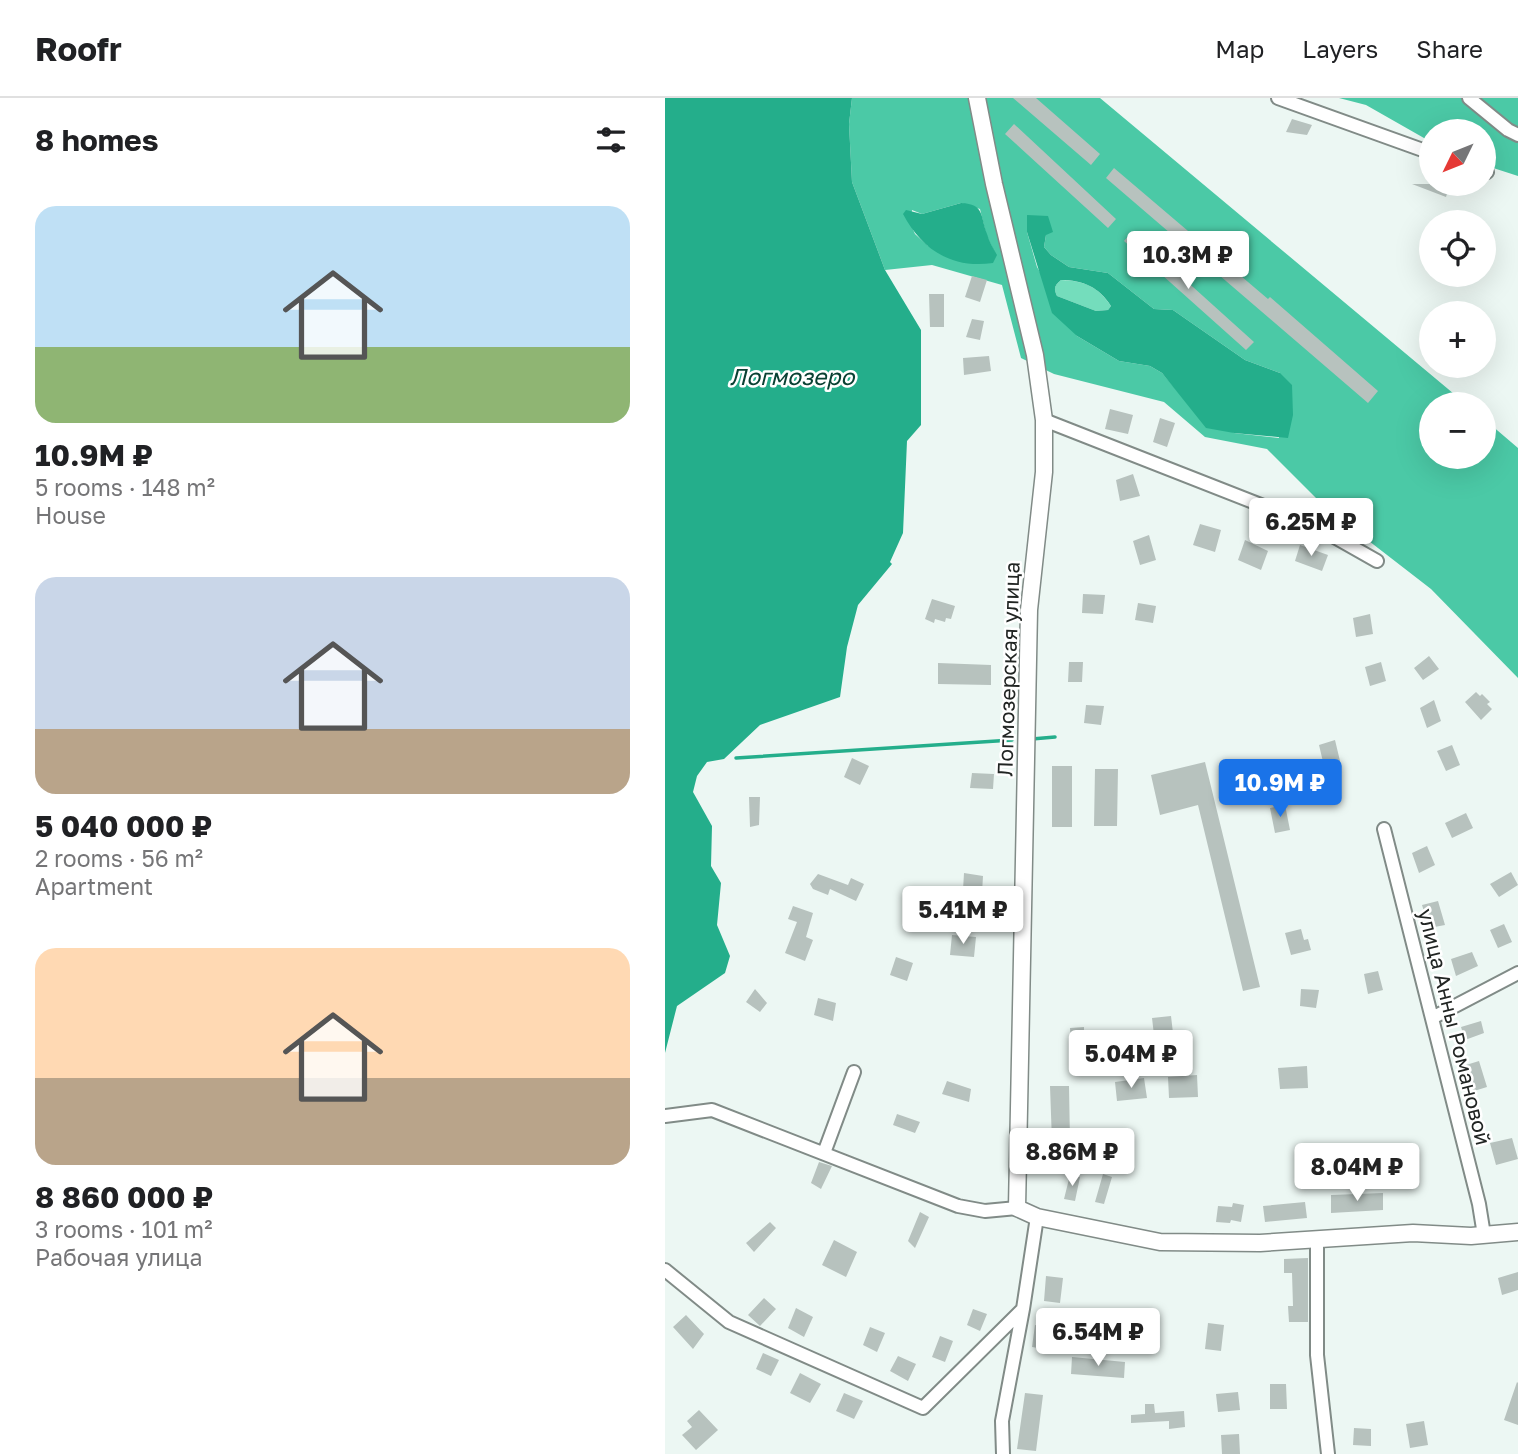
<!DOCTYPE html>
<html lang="en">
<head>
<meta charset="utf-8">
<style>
	:root { --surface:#fff; --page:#f2f2f2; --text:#202124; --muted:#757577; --line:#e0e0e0; --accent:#1a73e8 }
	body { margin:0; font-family:"Golos Text",sans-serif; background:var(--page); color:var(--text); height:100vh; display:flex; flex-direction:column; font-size:26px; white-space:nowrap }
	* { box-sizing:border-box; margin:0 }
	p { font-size:23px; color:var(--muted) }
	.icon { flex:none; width:38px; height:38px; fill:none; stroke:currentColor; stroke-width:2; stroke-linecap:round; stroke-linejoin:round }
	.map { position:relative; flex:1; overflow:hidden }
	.panel { display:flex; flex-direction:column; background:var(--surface); width:665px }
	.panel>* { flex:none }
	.needle { width:46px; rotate:227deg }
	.buttons { position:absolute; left:754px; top:21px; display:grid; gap:14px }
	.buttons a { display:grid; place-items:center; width:77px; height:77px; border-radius:50%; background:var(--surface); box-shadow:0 7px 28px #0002; font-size:35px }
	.price { position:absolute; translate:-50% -60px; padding:0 16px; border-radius:7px; background:#fff; color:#222; font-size:23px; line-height:46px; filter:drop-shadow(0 2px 4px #0008) }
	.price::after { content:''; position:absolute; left:50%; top:42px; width:21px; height:16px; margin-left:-10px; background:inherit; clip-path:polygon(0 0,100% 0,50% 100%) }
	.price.active { background:var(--accent); color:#fff }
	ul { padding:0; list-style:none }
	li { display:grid; align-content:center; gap:14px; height:371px; padding:0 35px }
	li span { display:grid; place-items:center; height:217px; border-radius:21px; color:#555 }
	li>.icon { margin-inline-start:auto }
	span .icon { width:126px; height:126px; fill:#fffc; stroke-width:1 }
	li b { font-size:30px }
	h2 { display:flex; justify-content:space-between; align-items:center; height:84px; padding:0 35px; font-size:30px }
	header { display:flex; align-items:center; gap:42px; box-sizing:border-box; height:98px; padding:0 35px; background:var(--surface); border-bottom:2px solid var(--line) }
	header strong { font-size:33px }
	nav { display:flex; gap:38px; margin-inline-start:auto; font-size:24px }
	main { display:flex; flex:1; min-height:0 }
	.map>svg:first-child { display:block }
</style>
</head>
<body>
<header>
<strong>Roofr</strong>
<nav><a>Map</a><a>Layers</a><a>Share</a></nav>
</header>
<main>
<section class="panel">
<h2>8 homes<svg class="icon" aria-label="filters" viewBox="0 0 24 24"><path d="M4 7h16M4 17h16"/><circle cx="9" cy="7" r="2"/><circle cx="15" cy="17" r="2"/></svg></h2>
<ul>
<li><span style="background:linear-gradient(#bfe0f5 65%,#8fb573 0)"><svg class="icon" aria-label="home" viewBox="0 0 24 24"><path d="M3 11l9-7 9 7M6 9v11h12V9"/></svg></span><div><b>10.9M ₽</b><p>5 rooms · 148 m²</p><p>House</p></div></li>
<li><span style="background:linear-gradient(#c9d6e8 70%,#b9a48a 0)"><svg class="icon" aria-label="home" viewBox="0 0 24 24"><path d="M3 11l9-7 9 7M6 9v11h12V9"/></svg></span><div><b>5 040 000 ₽</b><p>2 rooms · 56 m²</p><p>Apartment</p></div></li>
<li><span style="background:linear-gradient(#ffd9b3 60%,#b9a48a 0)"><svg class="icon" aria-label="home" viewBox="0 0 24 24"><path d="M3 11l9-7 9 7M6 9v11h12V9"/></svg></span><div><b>8 860 000 ₽</b><p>3 rooms · 101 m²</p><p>Рабочая улица</p></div></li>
</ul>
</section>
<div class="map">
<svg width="853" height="1356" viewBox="0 0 853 1356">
	<rect width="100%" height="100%" fill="#ecf7f3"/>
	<path fill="#74ddbc" d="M396,182c24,1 36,6 50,26l-3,4 -12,1 -39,-15c-4,-8 -2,-11 4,-16z"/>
	<path fill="#4bc9a6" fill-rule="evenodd" d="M187,0h248l366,306h-35v53h53v-38l34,29v230l-87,-89 -106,-82 -58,-58 -62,-12 -41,-35 -110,-28 -33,-16 -19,-73 -70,-20 -47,5 -33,-88 -3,-58zM296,105l19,6 6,25 10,21 -68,-9 -13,-12 -4,-9 1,-15 10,4zM362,117l19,20 -2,12 7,8 18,12 39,6 46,36 19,1 72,50 35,13 -1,65 -45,-5 -50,-34 -22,-26 -12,-7 -31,-5 -42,-25 -40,-69 -10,-35z
		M674,0h179v78l-34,-11v-34h-53v11l-65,-37z"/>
	<path fill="#24ae8b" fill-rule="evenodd" d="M0,0h187l-3,26 3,58 33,88 36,60v95l-14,16 -4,92 -13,29 2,2 -34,41 -11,42 -7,50 -80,28 -36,34 -17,3 -10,14 -4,16 19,34 -1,40 10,17 -4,42 13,31 -5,17 -48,33 -12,47z
		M296,105c24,1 19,13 26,31 2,7 6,14 10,21l-4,8c-41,6 -71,-13 -90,-49l3,-4 16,4z
		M362,117l21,1 5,16 -7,3 -2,12 7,8 18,12 39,6 46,36 19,1 72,50 35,13 12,12 1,30 -5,23 -54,-5 -28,-5 -44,-55 -12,-7 -31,-5 -42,-25 -25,-23 -25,-81zM396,182c22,0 38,7 50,26l-3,4 -12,1 -39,-15c-4,-8 -2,-11 4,-16z"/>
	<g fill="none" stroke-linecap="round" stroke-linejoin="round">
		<path stroke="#24ae8b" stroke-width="3.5" d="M367,641l23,-2
			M71,660l276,-18"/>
	</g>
	<path fill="#b7c2be" d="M348,0h23l64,56 -9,11z
		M627,21l20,6 -5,10 -21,-3z
		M349,26l102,95 -8,9 -103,-94z
		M449,70l154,131 2,-2 108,94 -10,12 -262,-225z
		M747,86h38l-4,13z
		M467,134l122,110 -8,8 -122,-109z
		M307,178l15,4 -7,22 -15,-5z
		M264,196h15v33h-14z
		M307,221l12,2 -4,19 -14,-3z
		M324,258l2,15 -27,4 -1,-17z
		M445,311l23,6 -5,19 -23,-5z
		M495,320l15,5 -8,24 -14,-5z
		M468,376l7,22 -20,5 -4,-21z
		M535,426l21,6 -6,22 -22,-7z
		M484,437l7,25 -16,5 -7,-24z
		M580,442l23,11 -7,19 -23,-10z
		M635,447l28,10 -6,16 -27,-10z
		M418,496l22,1 -2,19 -21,-1z
		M267,501l23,7 -4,13 -5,-1 -1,4 -10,-3 -1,4 -9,-4z
		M473,505l18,3 -3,17 -18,-3z
		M705,516l3,20 -17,3 -3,-19z
		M764,558l10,13 -16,11 -9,-12z
		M404,564h14l-1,20h-14z
		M716,564l5,19 -16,5 -5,-19z
		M273,565l53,2v20l-53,-1z
		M811,594l4,4 2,-2 8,8 -3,2 5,5 -11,11 -16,-18z
		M769,602l7,21 -14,7 -7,-20z
		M421,607l18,1 -3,19 -17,-2z
		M670,642l5,21 -16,5 -5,-21z
		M787,647l8,20 -14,6 -9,-20z
		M187,660l17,8 -9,19 -16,-8z
		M540,664l55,225 -17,4 -45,-186 -38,10 -9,-40z
		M387,668h20v61h-20z
		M430,671h23l-1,57h-23z
		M307,675l22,1 -1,15 -23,-1z
		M84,699h11l-1,28 -9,2z
		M620,707l5,25 -15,3 -5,-25z
		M801,715l7,15 -21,10 -7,-15z
		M762,748l8,19 -16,8 -7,-20z
		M846,774l7,13 -19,12 -9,-13z
		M299,775l19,3 -1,17 -19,-3z
		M153,776l30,11 3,-7 13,6 -8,17 -26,-12 -2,6 -15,-6 -3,-5z
		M250,794l18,3v14l-20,-3z
		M773,803l7,24 -21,4 -3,-10 5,-1 -4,-13z
		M128,808l20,7 -7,24 7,3 -8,21 -20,-8 12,-31 -9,-3z
		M839,826l8,18 -14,6 -8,-18z
		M636,831l3,11 4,-1 3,11 -20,5 -6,-22z
		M287,837l24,2 -2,20 -24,-2z
		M807,854l6,14 -22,10 -5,-17z
		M231,859l17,6 -6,18 -17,-6z
		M713,873l5,19 -15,4 -4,-20z
		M90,891l12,14 -7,9 -14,-10z
		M636,891l18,1 -3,18 -16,-2z
		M153,900l18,5 -3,18 -19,-6z
		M506,918l2,17 -19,2 -2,-17z
		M816,923l3,12 -19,7 -4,-13z
		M419,929v4h4l1,13 -18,1 -1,-17z
		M814,963l8,26 -13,4 -8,-26z
		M642,968l1,22 -28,1 -2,-21z
		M532,977l1,22 -29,1 -1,-21z
		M479,980l3,20 -30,3 -2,-19z
		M282,983l24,8 -2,13 -27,-8z
		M385,988h19l1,56h-18z
		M232,1016l23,8 -5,11 -22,-8z
		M847,1040l6,21 -22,6 -6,-22z
		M154,1064l13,4 -11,23 -10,-6z
		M717,1065v11l-42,1v-10z
		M438,1076l9,3 -8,27 -9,-2z
		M405,1077l10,2 -5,24 -11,-2z
		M718,1095v17l-52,3v-18z
		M640,1104l2,16 -42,4 -2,-16z
		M568,1105l11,2 -3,17 -10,-2 -1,3 -14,-1 2,-16 14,1z
		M255,1114l9,5 -14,31 -7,-7z
		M105,1124l6,6 -22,24 -8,-9z
		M169,1142l23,12 -11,25 -24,-12z
		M643,1160v64h-19l-1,-16h5l-1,-33h-8v-14z
		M853,1174v18l-16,5 -4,-17z
		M381,1178l17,2 -3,25 -16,-2z
		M99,1200l12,11 -16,17 -12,-11z
		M131,1210l17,9 -9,20 -16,-9z
		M308,1211l14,5 -7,17 -13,-6z
		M21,1217l18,19 -11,15 -20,-22z
		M543,1225l16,2 -3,26 -16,-2z
		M370,1227l21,3 -4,22 -20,-3z
		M205,1229l15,6 -8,19 -14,-7z
		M275,1238l13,5 -8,21 -13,-5z
		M98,1255l16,7 -8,16 -15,-7z
		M233,1258l18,8 -8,17 -18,-10z
		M407,1259l53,5 -1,16 -53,-4z
		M135,1275l21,11 -11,19 -20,-10z
		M852,1284l1,1v42l-14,-5z
		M605,1286h16l1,25h-17z
		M573,1294l2,18 -22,2 -2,-18z
		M179,1295l19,8 -9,18 -18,-8z
		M360,1295l18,2 -7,56 -19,-2z
		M480,1306h9l1,9 29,-2 1,16 -16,2v-8l-38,2v-8l14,-1z
		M34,1312l19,20 -22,20 -14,-15 10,-8 -5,-6z
		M759,1323l4,24 -18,3 -4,-24z
		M689,1330l17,1v17l-18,-1z
		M574,1336l1,20h-18l-1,-19z"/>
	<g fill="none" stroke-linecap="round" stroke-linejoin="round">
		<g stroke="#818b87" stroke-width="16">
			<path id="minor" d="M613,0l153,55
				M804,0l39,32 10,5
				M819,73l3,1
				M379,322l273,107 60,34
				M719,731l95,375 5,31
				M767,920l86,-45
				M0,1018l47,-6 246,96 27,5 32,-3
				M159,1055l30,-81
				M652,1141v116l11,99
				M0,1172l64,52 194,86 100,-99
				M338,1356l-1,-33 21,-112 14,-92"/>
		</g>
		<g stroke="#818b87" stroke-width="19">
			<path id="tertiary" d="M312,0l17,86 41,171 9,65v52l-15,138 -12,598 20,9 123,25 100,1 153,-10 58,3 47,-4"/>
		</g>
		<use href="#minor" stroke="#fff" stroke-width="12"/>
		<use href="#tertiary" stroke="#fff" stroke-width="16"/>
	</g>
	<g text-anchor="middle" stroke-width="5" stroke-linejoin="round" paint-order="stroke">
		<g font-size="21" fill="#212523" stroke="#fff">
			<text transform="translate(344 571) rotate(-88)" y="7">Логмозерская улица</text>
			<text transform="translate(789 929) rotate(76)" y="7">улица Анны Романовой</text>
		</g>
		<g font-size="23" font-style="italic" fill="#094133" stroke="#fff">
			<text x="127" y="287">Логмозеро</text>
		</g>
	</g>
</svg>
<div class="buttons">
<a><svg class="needle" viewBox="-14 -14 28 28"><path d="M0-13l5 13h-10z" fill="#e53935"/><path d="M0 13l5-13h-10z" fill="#757577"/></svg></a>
<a><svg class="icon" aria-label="locate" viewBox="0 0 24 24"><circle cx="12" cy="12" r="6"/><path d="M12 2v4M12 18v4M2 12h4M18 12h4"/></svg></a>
<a>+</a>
<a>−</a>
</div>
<b class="price" style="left:523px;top:193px">10.3M ₽</b>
<b class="price" style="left:646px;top:460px">6.25M ₽</b>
<b class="price active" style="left:615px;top:721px">10.9M ₽</b>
<b class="price" style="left:298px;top:848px">5.41M ₽</b>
<b class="price" style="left:466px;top:992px">5.04M ₽</b>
<b class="price" style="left:407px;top:1090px">8.86M ₽</b>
<b class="price" style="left:692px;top:1105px">8.04M ₽</b>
<b class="price" style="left:433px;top:1270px">6.54M ₽</b>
</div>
</main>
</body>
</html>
